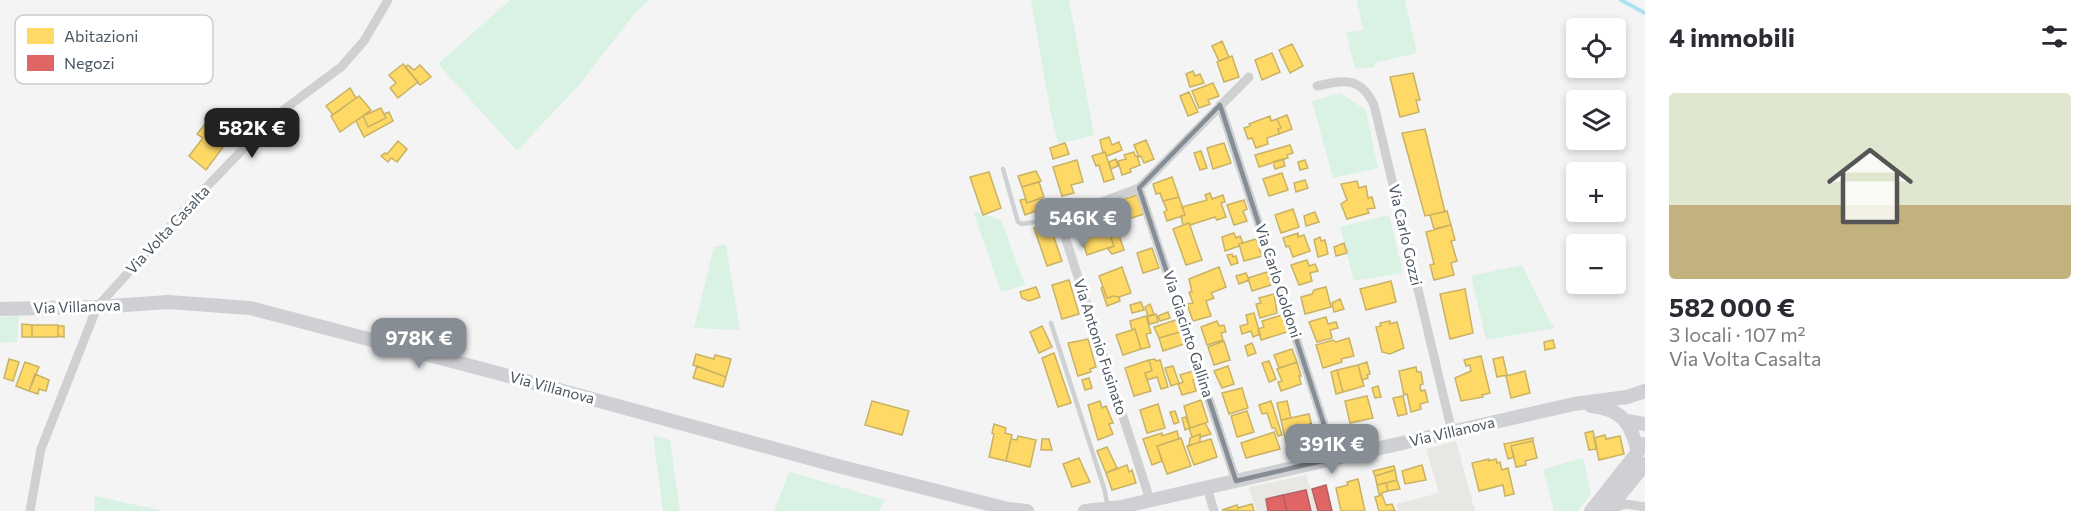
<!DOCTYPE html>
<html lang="it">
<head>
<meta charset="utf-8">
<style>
	:root { --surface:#fff; --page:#f7f7f7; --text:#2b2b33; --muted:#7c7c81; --line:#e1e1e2; --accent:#868d94 }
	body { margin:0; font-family:Commissioner,sans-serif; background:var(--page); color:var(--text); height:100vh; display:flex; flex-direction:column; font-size:22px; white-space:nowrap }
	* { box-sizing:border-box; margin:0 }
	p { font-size:20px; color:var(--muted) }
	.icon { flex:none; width:33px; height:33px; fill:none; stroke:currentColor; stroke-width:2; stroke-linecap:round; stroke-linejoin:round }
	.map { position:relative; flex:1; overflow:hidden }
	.side { display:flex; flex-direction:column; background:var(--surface); width:450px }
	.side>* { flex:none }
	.controls { position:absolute; left:1566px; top:18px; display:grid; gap:12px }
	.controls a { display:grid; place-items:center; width:60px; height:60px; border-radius:6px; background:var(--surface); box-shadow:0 3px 9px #0003; font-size:30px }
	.price { position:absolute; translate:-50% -51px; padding:0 14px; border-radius:12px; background:var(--accent); color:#fff; font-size:20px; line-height:39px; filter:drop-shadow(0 2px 3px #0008) }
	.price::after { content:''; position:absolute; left:50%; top:36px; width:18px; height:14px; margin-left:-9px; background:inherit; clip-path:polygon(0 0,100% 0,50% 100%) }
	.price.on { background:#222; color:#fff }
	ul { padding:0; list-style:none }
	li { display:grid; align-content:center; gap:12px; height:318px; padding:0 24px }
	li+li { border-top:2px solid var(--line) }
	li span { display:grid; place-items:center; height:186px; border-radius:6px; color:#555 }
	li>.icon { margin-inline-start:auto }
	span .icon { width:108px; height:108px; fill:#fffc; stroke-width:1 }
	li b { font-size:26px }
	h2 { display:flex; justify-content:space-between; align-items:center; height:72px; padding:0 24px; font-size:26px }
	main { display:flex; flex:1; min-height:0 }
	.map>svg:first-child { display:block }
</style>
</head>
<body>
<main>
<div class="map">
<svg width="1645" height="511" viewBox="0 0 1645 511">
	<rect width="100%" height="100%" fill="#f4f4f4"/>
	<path fill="#e8e7e3" d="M1456,441l19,70h-77l-2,-7 43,-11 -13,-44z
		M1306,475l13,36h-63l-7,-24z"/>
	<path fill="#d9f2e3" d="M510,0h139l-15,14 -54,70 -63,67 -79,-87z
		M1031,0h38l25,135 -36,9 -8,-35z
		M1357,0h48l12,53 -43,10 1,4 -20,2 -9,-37 17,-2z
		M1340,93l26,17 12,58 -45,10 -21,-77z
		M973,211l28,9 24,65 -24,7z
		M1389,215l14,58 -49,8 -14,-54z
		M726,244l14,86 -46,-2 20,-81z
		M1522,265l25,51 8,12 -69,12 -15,-64z
		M19,316l-2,26 -17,1v-26z
		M653,435l17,5 10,71h-17z
		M1583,458l8,35 -13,18h-24l-11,-42z
		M789,472h1l95,28 -6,11h-105z
		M95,496l69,15h-70z"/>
	<path fill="#ffd966" stroke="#c9b264" stroke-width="1.5" d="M1222,41l7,16 -10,4 -7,-15z
		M1292,44l11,22 -13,7 -11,-23z
		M1272,53l8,19 -18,8 -7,-20z
		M1232,56l7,21 -15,5 -7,-20z
		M403,64l15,18 -20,16 -8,-10 6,-5 -7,-8z
		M408,65l6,5 6,-5 11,12 -11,8 -15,-18z
		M1193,71l2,5 5,-2 4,9 -14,4 -4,-13z
		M1413,73l7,27h-4l3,12 -19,5 -10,-40z
		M1213,83l6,13 -11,4 2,4 -11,4 -7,-17z
		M350,88l6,10 -23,17 -7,-9z
		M1189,92l9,20 -10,4 -8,-20z
		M359,96l12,14 -31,22 -9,-16z
		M381,108l5,10 -18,9 -5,-11z
		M389,112l4,9 -29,16 -8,-16 7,-5 5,11 18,-9 -2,-4z
		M1287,115l5,14 -13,5 -1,-5 3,-1 -4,-9z
		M1270,116l1,5 6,-2 4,9 -3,1 1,5 -12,4 1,6 -12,4 -4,-10 -4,1 -4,-11 6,-2 -1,-2z
		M210,118l22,17 -26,35 -17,-14 14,-18 -6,-4z
		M1425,129l20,83 -20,4 -23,-83z
		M1109,137l3,8 7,-3 3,8 -15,6 -2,-4 -2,1 -3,-13z
		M1146,140l8,19 -10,4 -3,-7 -2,1 -5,-12z
		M398,141l9,8 -10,13 -6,-4 -3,4 -7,-6 4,-3 2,1z
		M1065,143l4,11 -16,5 -3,-11z
		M1224,143l7,20 -18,6 -6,-21z
		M1290,145l3,8 -6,2 1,3 -29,9 -4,-12z
		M1201,151l6,17 -7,2 -6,-17z
		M1105,152l9,27 -10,3 -5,-17 -3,1 -4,-10z
		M1134,152l1,4h2l3,9 -10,4 1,3 -9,3 -4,-14 8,-2 -2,-4z
		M1116,159l2,7 -7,3 -2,-7z
		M1283,159l2,7 -10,3 -2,-7z
		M1077,160l6,22 -12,3 3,8 -12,3 -9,-29z
		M1305,160l3,8 -8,2 -2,-8z
		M1036,171l5,10 -19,6 -4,-11z
		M989,172l12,36 -18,7 -13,-38z
		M1282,173l6,17 -19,6 -6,-17z
		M1172,177l7,20 -16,4 -3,-8 -4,1 -3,-10z
		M1305,180l3,8 -12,4 -2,-9z
		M1357,181l2,7 7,-2 2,12 4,-1 3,11 -8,1 2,4 -22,6 -6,-15 6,-4 -6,-16z
		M1039,182l5,15 -17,6 -5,-16z
		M1210,193l2,6 11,-4 2,7 -4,1 5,14 -9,3 -2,-3 -25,8 -1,-2 -6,2 -2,-9 4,-1 -3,-8 25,-7 -2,-5z
		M1137,195l7,19 -22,7 -6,-19z
		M1179,197l6,18 -18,6 -3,-9 3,-2 -4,-9z
		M1041,198l3,10 -19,7 -5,-15 5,-1 2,4z
		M1244,200l3,9 -4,2 4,10 -13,4 -7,-20z
		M1116,203l5,15 -5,2 -5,-14z
		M1293,209l6,18 -18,6 -6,-18z
		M1102,211l-1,9 -8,15 -15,-9 2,-5 8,-3 -1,-2z
		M1447,211l4,14 -17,4 -4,-14z
		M1315,212l4,10 -13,4 -2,-10z
		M1101,220l3,8 3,-1 7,19 -27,9 -9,-29 15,9z
		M1049,223l13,38 -15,5 -13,-38z
		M1189,223l13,37 -16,5 -13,-36z
		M1451,225l4,15 -4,1 6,20 -6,2 3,12 -20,5 -4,-15 4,-1 -8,-32z
		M1116,226l8,24 -12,4 -4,-5 6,-3 -7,-19z
		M1234,233l2,5 4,-2 3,7 -4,1v2l-14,5 -3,-14z
		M1298,233v4l6,-2 6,16 -17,6 -4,-11 -3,1 -3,-9z
		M1320,237l1,4 4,-1 3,14 -10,3 -4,-17z
		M1256,239l6,17 -18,5 -5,-17z
		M1344,243l3,10 -11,3 -2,-9z
		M1152,248l7,20 -16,5 -6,-20z
		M1232,254l1,3 3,-1 2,7 -7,2 -4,-10z
		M1307,260l2,6 6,-2 3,7 -8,2 2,8 -13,4 -8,-20z
		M1122,267l9,26 -12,4 -5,-1 -7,2 -8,-22z
		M1219,267l7,20 -15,6 3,5 -8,3 5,15 -18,5 -6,-17 6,-1 -4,-11h3l-3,-13z
		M1267,272l4,13 -19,6 -4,-13z
		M1246,273l3,7 -10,4 -3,-8z
		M1069,280l10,34 -17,5 -10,-34z
		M1391,281l5,21 -30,8 -6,-21z
		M1036,287l4,10 -11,4 -7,-3 -2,-6z
		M1103,287l4,11 7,-2 5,1 1,4 -13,5 -6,-18z
		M1326,287l5,20 -26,7 -4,-17 11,-3 2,-4z
		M1465,289l8,44 -23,6 -10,-45z
		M1274,294l3,19 -17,5 -4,-14 5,-1 -2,-5z
		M1340,299l4,10 -10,3 -2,-9z
		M1141,302l3,8 -12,3 -2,-8z
		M1150,304l4,10 -6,2 -3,-9z
		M1168,312l2,6 -10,3 -2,-5z
		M1254,313l6,21 -7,3 -2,-6 -9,3 -2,-8 8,-2 -2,-9z
		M1156,314l2,8 -8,2 -3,-7z
		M1282,315l5,17 -26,8 -3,-11 6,-2 -2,-6z
		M1146,316l5,17 -5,1 4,13 -9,2 -6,-20 -3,1 -2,-9z
		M1326,317l2,7 8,-2 2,6 -8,2 2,8 -15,4 -8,-20z
		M1176,320l4,12 -21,6 -5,-11z
		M1217,321l2,5 5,-1 2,7 -5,1 2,7 -16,5 -6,-18z
		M1390,321v3l7,-2 7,26 -14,6 -8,-2 -6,-25 5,-1 -1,-3z
		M22,324l10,1v12h-10z
		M32,325h26v12h-26z
		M58,326h6v11l-6,-1z
		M1042,326l10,21 -13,6 -9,-21z
		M1135,329l6,20 -18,6 -7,-20z
		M1180,332l4,12 -21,7 -4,-13z
		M1349,338l5,18 -13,3 1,3 -19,6 -7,-23 17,-5 3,2z
		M1088,339l8,28 -6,2 1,3 -13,4 -10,-33z
		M1553,340l2,8 -10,2 -1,-8z
		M1224,341l6,19 -16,5 -6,-18z
		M1252,343l4,10 -8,3 -3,-10z
		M1292,349l5,13 -18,6 -5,-13z
		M1054,353l17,50 -13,4 -16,-49z
		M696,354l18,5 1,-4 16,4 -5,18 -33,-12z
		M1481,356l9,37 -8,2 1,2 -22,4 -6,-23 16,-7 -1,-6 -4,1 -2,-6z
		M1503,357l4,18 -10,2 -4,-18z
		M9,359l10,3 -6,19 -9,-3z
		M1155,359l1,2 4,-1 8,27 -7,2 -4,-12 -10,3 -2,-7 7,-2 -3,-11z
		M1149,360l3,11 -7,2 6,18 -17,5 -9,-28z
		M1269,361l7,18 -7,3 -7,-19z
		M25,362l14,5 -10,24 -13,-5z
		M1297,362l4,14h-2l2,8 -20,7 -3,-9 4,-1 -5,-12z
		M1367,362l3,12 -3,1 1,3 -6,2 -4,-15z
		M1358,365l6,21 -21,6 -6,-22z
		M697,366l29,11 -3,10 -30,-9z
		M1173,366l6,17 -8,3 -6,-18z
		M1228,366l6,18 -12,4 -8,-17z
		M1416,367l1,5h4l2,12 -3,1 1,6 4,-1 3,12 -8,2 1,5 -10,3 -4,-18 -3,1 -5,-24z
		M1337,370l6,22 -7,2 -5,-22z
		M1193,371l3,8 -3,1 3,11 -14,4 -4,-11 5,-2 -3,-7z
		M1525,371l5,22 -19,5 -5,-22z
		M35,374l14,6 -3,11 -7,-2 -1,5 -9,-3z
		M1089,378l3,10 -7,2 -3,-10z
		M1378,386l3,11 -6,1 -3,-10z
		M1242,388l6,20 -19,6 -7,-21z
		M1367,396l6,22 -23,5 -5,-22z
		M1403,396l4,18 -9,2 -5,-18z
		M1201,400l7,22 -18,6 -6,-22z
		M872,401l37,10 -7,24 -37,-10z
		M1100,401l2,7 4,-2 7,17 -4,1 4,10 -15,6 -10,-35z
		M1271,401l11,34 -4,1 -3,-8h-3l-5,-15 -5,1 -3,-9z
		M1287,401l4,17 -10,2 -4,-17z
		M1158,404l7,24 -18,5 -7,-23z
		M1175,411l4,11 -5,2 -4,-12z
		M1247,411l7,21 -17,5 -6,-21z
		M1309,414l5,21 -28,7 -5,-22z
		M1186,417l4,11 15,-5 6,11 -10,3 -1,-3 -8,3 -3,-9 -4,2 -3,-12z
		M994,424l12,4 -1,5 7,2 -6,26 -17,-4 5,-23 -2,-1z
		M1177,431l2,8 -22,7 5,15 -10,4 -9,-26 19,-6v3z
		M1593,431l4,18 -8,1 -4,-17z
		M1274,432l6,17 -34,9 -5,-15z
		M1200,434v8l-11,4 1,-8z
		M1605,435l1,4 14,-3 4,18 -25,6 -5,-22z
		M1018,436l18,4 -6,27 -24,-6 5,-22 6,1z
		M1181,438l10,28 -24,8 -10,-28z
		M1533,438v3l-22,5 3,11 -6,2 -4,-15z
		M1042,439h7l3,11h-11z
		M1211,439l6,18 -23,8 -7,-19z
		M1533,441l4,17 -12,3 1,4 -10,2 -5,-21z
		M1107,447l10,21 -11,5 -9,-22z
		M1079,458l11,24 -18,5 -9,-23z
		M1489,459v2l7,-2 1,4 3,-1 2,8 6,-2 6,26 -9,2 -2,-11 -24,6 -7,-28z
		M1127,465l2,7 3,-2 4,13 -24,7 -6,-17z
		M1422,465l4,15 -21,4 -3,-13z
		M1394,466l1,4 -20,6 -2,-5z
		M1395,470l2,10 -20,5 -2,-9z
		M1358,479l7,32h-24l-5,-23 12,-3 -1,-3z
		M1397,480l3,9 -12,2 -2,-8z
		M1386,483l2,8 -9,3 -2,-9z
		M1382,495l4,10 6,-1 3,7h-16l-4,-14z
		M1252,504l2,7 -32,-1 15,-5 1,3z"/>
	<path fill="#e06666" stroke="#b36164" stroke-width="1.5" d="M1311,424l3,11 -20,5 -3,-10z
		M1326,485l6,26h-14l-6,-22z
		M1306,490l5,21h-24l-4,-16z
		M1283,495l4,16h-19l-2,-12z"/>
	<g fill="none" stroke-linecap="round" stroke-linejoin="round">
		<path stroke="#aee2f0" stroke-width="4" d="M1621,0l24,13"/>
		<path stroke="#ced0d2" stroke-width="4.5" d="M1003,169l15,53 4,2 37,-6
			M1051,323l53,165 4,19"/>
		<path stroke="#ced0d2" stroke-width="9" d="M1317,86c27,-6 43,-10 57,19l78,327
			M1220,105l115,353
			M1139,188l97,293
			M1207,487l7,24
			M1150,500l-91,-282 80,-30 110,-111
			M1610,509l16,-5 19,3
			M30,511l11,-62 56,-142 97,-107 80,-83 67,-50 23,-26 24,-41"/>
		<path stroke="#ced0d4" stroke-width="14" d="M0,309l97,-2 71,-5 82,6 236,62 348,95 174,44 19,2
			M1591,406c31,3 40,17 47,46
			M1627,421l18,3
			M1085,511l36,-4 453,-103 53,-7 18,-6
			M1591,511l53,-67
			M1607,511l38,-47"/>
	</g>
	<path fill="none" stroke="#868d94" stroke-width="4.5" stroke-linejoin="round" d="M1220,105l115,353 -99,23 -97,-293z"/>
	<g text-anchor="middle" stroke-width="6" stroke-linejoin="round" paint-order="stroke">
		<g font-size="15" fill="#4a5661" stroke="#fff">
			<text transform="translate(168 230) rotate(-47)" y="5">Via Volta Casalta</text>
			<text transform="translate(1405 235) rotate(77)" y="5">Via Carlo Gozzi</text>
			<text transform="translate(1278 281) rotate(72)" y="5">Via Carlo Goldoni</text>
			<text transform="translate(77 307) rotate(-2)" y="5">Via Villanova</text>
			<text transform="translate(1188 334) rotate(72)" y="5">Via Giacinto Gallina</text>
			<text transform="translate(1100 347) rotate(72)" y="5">Via Antonio Fusinato</text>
			<text transform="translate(552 388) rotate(15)" y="5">Via Villanova</text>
			<text transform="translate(1452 432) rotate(-13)" y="5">Via Villanova</text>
		</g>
	</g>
	<rect x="15" y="15" width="198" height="69" rx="9" fill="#fff" stroke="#c9ccd0" stroke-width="1.5"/>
	<rect x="27" y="28" width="27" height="16" fill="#ffd966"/>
	<rect x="27" y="55" width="27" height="16" fill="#e06666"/>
	<g font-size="16" fill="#4a5661">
		<text x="64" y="42">Abitazioni</text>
		<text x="64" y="69">Negozi</text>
	</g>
</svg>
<div class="controls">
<a><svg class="icon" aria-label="locate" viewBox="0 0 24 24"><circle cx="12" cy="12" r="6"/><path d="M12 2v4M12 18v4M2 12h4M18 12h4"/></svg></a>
<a><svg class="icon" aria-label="layers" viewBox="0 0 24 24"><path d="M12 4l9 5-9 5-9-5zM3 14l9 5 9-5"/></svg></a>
<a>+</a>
<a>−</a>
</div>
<b class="price on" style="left:252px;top:159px">582K €</b>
<b class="price" style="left:1083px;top:249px">546K €</b>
<b class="price" style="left:419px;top:369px">978K €</b>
<b class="price" style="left:1332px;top:475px">391K €</b>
</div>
<section class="side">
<h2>4 immobili<svg class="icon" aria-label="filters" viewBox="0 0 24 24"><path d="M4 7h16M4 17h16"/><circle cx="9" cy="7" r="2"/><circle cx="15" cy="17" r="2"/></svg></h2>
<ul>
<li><span style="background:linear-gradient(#dfe7d0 60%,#c2b280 0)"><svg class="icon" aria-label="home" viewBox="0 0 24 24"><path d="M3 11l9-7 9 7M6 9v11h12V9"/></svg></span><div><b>582 000 €</b><p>3 locali · 107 m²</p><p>Via Volta Casalta</p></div></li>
</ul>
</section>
</main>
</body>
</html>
